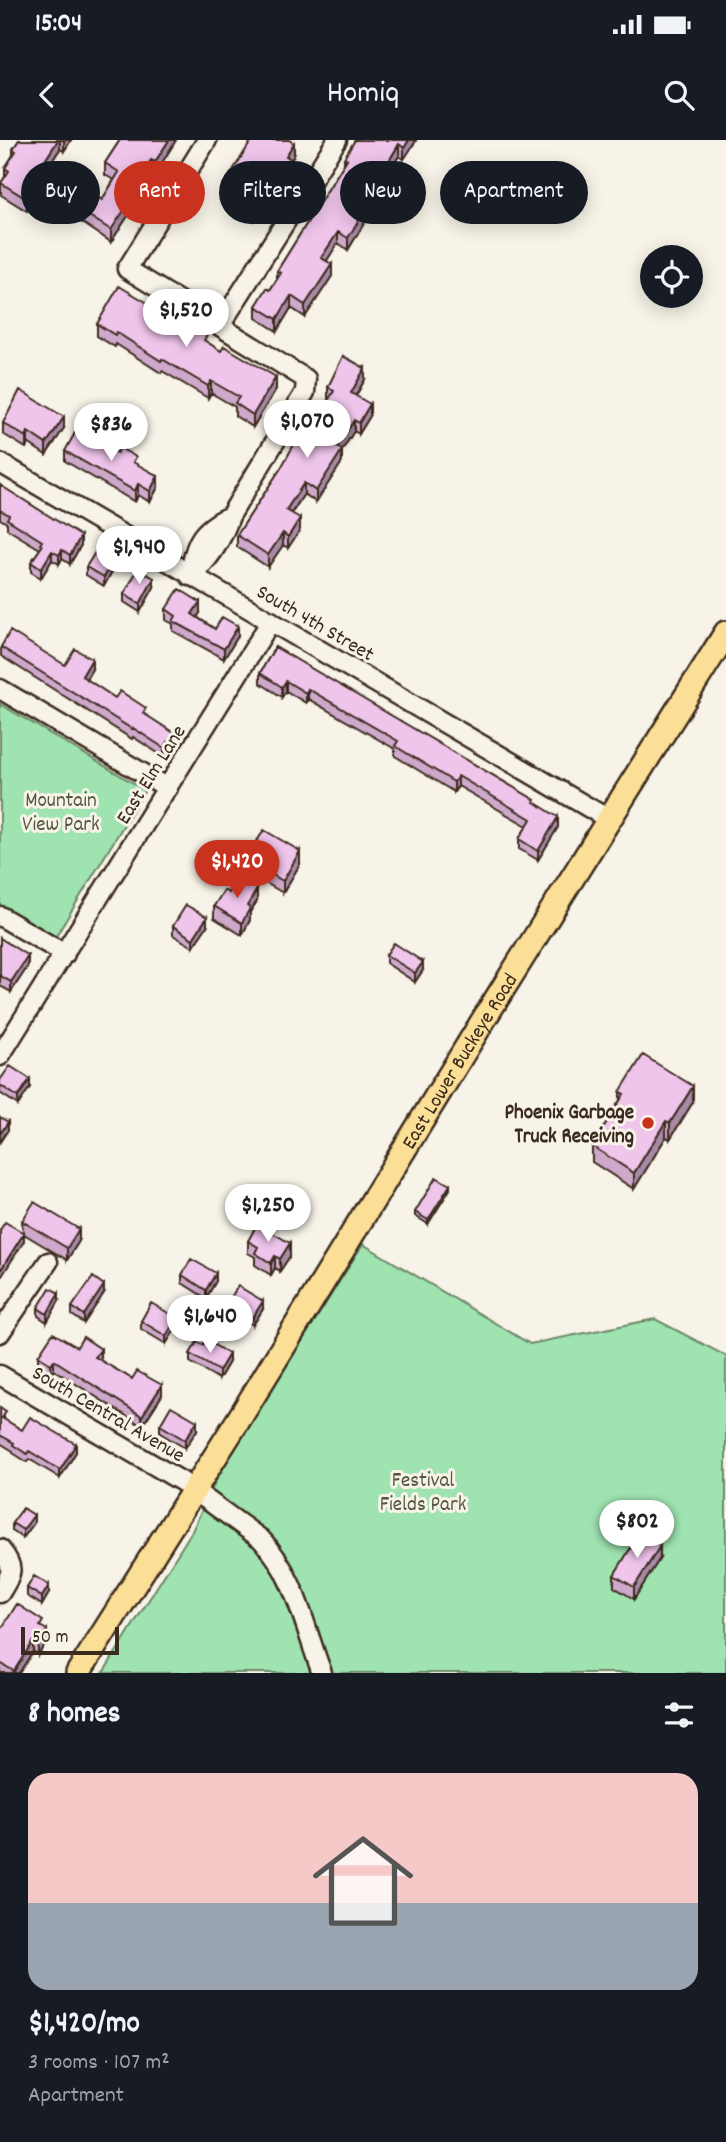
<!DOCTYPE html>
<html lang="en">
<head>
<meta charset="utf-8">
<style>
	:root { --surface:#171b24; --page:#242831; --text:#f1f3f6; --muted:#9ea1a6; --line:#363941; --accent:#c8321e }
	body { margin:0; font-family:Dekko,sans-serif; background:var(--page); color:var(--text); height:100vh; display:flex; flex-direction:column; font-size:26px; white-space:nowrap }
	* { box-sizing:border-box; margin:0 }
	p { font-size:23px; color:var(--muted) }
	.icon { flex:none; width:38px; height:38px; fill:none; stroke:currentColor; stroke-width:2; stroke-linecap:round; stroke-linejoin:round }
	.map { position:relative; height:1533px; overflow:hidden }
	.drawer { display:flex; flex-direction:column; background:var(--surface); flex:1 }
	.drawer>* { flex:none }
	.banner { position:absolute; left:21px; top:21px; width:684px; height:63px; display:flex; gap:14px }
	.tools { position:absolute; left:640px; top:105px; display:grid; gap:14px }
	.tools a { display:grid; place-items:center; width:63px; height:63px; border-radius:50%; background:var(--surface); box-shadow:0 4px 18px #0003; font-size:35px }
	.scale { position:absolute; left:21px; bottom:18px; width:98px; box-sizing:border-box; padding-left:7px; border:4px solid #3b2a1e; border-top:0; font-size:19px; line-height:24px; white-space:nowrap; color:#3b2a1e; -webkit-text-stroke:5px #f7f3e8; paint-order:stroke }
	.price { position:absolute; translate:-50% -60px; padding:0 16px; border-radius:24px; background:#fff; color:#222; font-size:23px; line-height:46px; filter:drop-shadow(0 2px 4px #0008) }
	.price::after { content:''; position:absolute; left:50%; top:42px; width:21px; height:16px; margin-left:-10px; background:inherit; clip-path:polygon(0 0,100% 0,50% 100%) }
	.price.current { background:var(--accent); color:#fff }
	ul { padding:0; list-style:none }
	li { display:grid; align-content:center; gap:14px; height:371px; padding:0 28px }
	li+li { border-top:2px solid var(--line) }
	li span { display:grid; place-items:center; height:217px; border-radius:21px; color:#555 }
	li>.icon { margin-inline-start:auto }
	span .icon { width:126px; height:126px; fill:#fffc; stroke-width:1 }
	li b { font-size:30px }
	h2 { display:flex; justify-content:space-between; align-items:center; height:84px; padding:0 28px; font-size:30px }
	.pill { padding:0 24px; border-radius:32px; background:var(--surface); box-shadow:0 4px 18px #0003; font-size:24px; line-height:63px }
	.pill.current { background:var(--accent); color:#fff }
	.status { display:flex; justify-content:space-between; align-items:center; height:49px; padding:0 35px; background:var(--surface); direction:ltr }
	.status svg { height:19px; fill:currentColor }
	header { display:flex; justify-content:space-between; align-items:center; height:91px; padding:0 28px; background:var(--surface); font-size:32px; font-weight:600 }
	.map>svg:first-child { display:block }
</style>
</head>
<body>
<div class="status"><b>15:04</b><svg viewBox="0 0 49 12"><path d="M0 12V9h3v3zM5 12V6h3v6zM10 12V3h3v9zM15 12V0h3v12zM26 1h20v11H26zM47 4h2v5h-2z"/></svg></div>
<header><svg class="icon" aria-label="back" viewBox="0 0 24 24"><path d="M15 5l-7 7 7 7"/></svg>Homiq<svg class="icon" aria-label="search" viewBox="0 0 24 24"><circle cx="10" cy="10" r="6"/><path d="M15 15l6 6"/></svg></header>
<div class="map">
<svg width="726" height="1533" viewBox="0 0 726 1533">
	<rect width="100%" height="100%" fill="#f7f3e8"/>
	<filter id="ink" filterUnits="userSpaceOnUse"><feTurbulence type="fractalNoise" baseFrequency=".0143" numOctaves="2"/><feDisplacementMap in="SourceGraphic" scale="14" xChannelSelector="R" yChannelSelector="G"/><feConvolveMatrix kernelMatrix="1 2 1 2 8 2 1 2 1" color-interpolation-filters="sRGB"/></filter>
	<g filter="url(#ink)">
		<path fill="#9ee3b0" stroke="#6c8667" stroke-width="2" d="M0,564l145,86 -90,148 -55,-33z
			M363,1104l167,100 125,-25 71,37v317h-623l89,-142 29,-61z"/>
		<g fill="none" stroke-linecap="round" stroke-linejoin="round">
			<g stroke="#3b2a1e" stroke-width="23">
				<path id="minor" d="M220,186l117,-186
					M0,323l610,357
					M190,436c20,-16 32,-36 40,-60l75,-124 1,-13 -179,-110 80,-129
					M190,436c4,-32 10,-46 40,-60
					M0,549l168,99
					M0,776l65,38
					M0,916l271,-435
					M0,1193l48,-71
					M0,1235l181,106 80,58c34,35 44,90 61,134
					M0,1409c16,19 12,24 0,44"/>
			</g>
			<g stroke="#3b2a1e" stroke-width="28">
				<g id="major">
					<path id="s1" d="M78,1533l161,-254 253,-413 234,-373"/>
				</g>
			</g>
			<use href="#minor" stroke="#f7f3e8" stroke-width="18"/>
			<use href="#major" stroke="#fbdf96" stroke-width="23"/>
		</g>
		<path fill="#cea9cb" stroke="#3b2a1e" stroke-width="2" d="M19,0h52l-7,11 -4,-2 -20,30v8l-13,24 -26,-16v-12l4,-6v-9l8,-13v-6z
			M120,0h56l-21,34 -4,-2 -14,21v9l-26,40 -36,-24v-11l27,-7 12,-20 -9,-5v-12z
			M416,0l-12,19 -5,-3 -12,18v11l-39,65 -10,-7 -12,18 6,15 -27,41 -14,-9 -14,23 -21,-13v-12l14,-16 7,-11v-8l67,-107v-6z
			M294,15l-3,5 1,12 -25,38 -5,-3 -7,12 -33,-19v-12z
			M97,184l111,19 68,46 -23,38 -18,-11v-9l-24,-14 -3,5 -46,-27 -1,2 -45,-29 -1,3 -18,-11z
			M365,239l-9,17 14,20 -11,18 -5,-3 -12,19v12l-26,40 -12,-8 -12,19 8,17 -12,18 -5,-3 -15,22 -31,-20v-12l79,-120 8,-8 5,-8 -1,-1v-11z
			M3,283l61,5 -18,27 -18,-12 -2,5 -23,-14z
			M65,311h44l27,13 22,23 -8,15 -12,-7 -3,7 -70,-41z
			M0,345l81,60 -11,19 -8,-5 -3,5 -7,-4 -11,18 -10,-6v-10l9,-13 -33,-20v-6l-7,-4z
			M116,424l-12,22 -18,-11v-8z
			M154,447l-14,25 -16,-10v-8z
			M166,469l34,4 -3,4 18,12 23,7 -14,23 -51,-28v-7l-7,-4z
			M1,507l64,18 27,4 -6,10 29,19 59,44 -10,15 -31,-20 -1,2 -131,-83z
			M275,507l260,156 23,24 -20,33 -19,-11v-10l8,-13 -69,-40 -4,6 -59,-36v-7l-87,-50 -2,4 -20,-12 -4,6 -22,-14v-10z
			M252,709l48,15 -17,29 -31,-18z
			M229,753l28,8 -7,11v8l-8,15 -28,-17v-12z
			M173,786h34l-14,21 -20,-12z
			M0,798l28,28 -17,26 -11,-6z
			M386,815l37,15 -8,12 -29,-19z
			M0,940l30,7 -12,18 -18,-12z
			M620,952l73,10 -23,37 -4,-2 -32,52 -42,-27v-16l28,-46z
			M450,1049l-22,35 -13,-8v-4z
			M22,1081l57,20 -12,19 -43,-26v7z
			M248,1101l42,15 -10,15 -5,-3 -4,7 -16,-10v-8l-7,-4z
			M182,1135l34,6 -10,17 -24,-15z
			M104,1153l-20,30 -12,-8v-8z
			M59,1161l-12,21 -9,-6v-8z
			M228,1162l35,7 -10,16 -25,-15z
			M141,1181l36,5 -11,18 -25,-15z
			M77,1207l24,11 -2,2 63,35 -20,31 -88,-56 -3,4 -13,-8v-10z
			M190,1214l39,8 -10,17 -29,-17z
			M0,1268l5,12 17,10 54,22 -16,26 -31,-19 -2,3 -14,-9v-2l-13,-8z
			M160,1285l37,5 -12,18 -25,-15z
			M12,1383h22l-11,15 -11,-7z
			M660,1418l-26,41 -20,-12v-12z
			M27,1448l22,5 -7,12 -15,-9z
			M43,1488l4,13 -9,14 -5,-4 -14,22h-19v-42z"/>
		<path fill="#a88aa5" stroke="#3b2a1e" stroke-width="2" d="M58,0h2v9l-20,30v8l-13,24v-12l10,-26z
			M64,0h7l-7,11z
			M169,0h7l-21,34v-12z
			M409,0h7v1l-12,18v-11z
			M294,3v12l-8,14v-13z
			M399,4v12l-12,18v11l-39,65v-12l35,-67z
			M151,20v12l-14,21v9l-26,40v-12l22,-42z
			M292,20v12l-25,38v-12z
			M262,55v12l-7,12v-12z
			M338,92v11l-17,27v-12z
			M332,124v12l-27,41v-12z
			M291,156v12l-14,23v-12z
			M365,228v11l-14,25v-11z
			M276,237v12l-23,38v-12z
			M211,241v12l-3,5v-12z
			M370,264v12l-11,18v-11z
			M64,277v11l-18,27v-11z
			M354,280v11l-14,23 2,-4v12l-26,40v-11l21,-44z
			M28,292v11l-2,5v-11z
			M158,336v11l-8,15v-11z
			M304,343v11l-18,27v-11z
			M138,344v11l-3,7v-11z
			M300,378v12l-12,18v-11z
			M283,393v12l-15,22v-12z
			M81,396v9l-11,19v-9z
			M62,410v9l-3,5v-9z
			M52,411v9l-11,18v-9z
			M116,416v8l-12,22v-9z
			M154,438v9l-14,25v-8z
			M200,462v11l-8,12v-11z
			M238,486v10l-14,23v-10z
			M92,519v10l-10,17v-10z
			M286,541v10l-4,6v-10z
			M308,549v10l-2,4v-10z
			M174,593v9l-10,15v-9z
			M458,636v10l-4,6v-10z
			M558,677v10l-20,33v-9z
			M300,711v13l-17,29v-12z
			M257,749v12l-7,11v8l-8,15v-12l5,-17z
			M207,777v9l-14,21v-8z
			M28,816v10l-17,26v-10z
			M423,822v8l-8,12v-9z
			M30,939v8l-12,18v-8z
			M693,946v16l-23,37v-16z
			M666,981v16l-32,52v-16z
			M8,982v8l-8,12v-8z
			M450,1045v4l-22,35v-4z
			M79,1089v12l-12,19v-12z
			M24,1093v8l-24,38v-8z
			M290,1103v13l-10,15v-12z
			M275,1116v12l-4,7v-12z
			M216,1133v8l-10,17v-8z
			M104,1145v8l-20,30v-8z
			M59,1153v8l-12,21v-8z
			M263,1161v8l-10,16v-8z
			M177,1178v8l-11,18v-8z
			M101,1209v9l-6,9v-10z
			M229,1214v8l-10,17v-8z
			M54,1220v10l-3,4v-10z
			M162,1245v10l-20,31v-10z
			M197,1281v9l-12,18v-8z
			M76,1304v8l-16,26v-8z
			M34,1375v8l-11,15v-8z
			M660,1406v12l-26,41v-12z
			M49,1445v8l-7,12v-8z
			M47,1490v11l-9,14v-11z
			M33,1501v10l-14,22h-5v-2z"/>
		<path fill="#f0c5ec" stroke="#3b2a1e" stroke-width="2" d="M19,0h39l-21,33 3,2 -13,24 -26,-16 8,-12 -4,-3 11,-17 -3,-2z
			M120,0h49l-14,22 -4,-2 -18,28 4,3 -26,39 -36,-23 11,-18 16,11 17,-28 -14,-9z
			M252,0h37l5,3 -8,13 6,4 -25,38 -5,-3 -7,12 -33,-19z
			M355,0h54l-5,8 -5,-4 -16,27 4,3 -39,64 -10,-6 -17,26 11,6 -27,41 -14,-9 -14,23 -21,-13 11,-18 3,2 11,-17 -4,-2 70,-112 -3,-1z
			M119,146l78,46 2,-3 9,5 -4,6 17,11 3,-5 52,31 -23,38 -18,-12 4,-6 -28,-16 -3,5 -46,-27 -1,2 -45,-29 -1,3 -18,-11z
			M343,216l22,12 -14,25 19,11 -11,19 -5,-3 -17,27 5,3 -26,41 -12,-8 -18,27 14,8 -12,19 -5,-4 -15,22 -31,-20 44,-67 31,-56 4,3 6,-10 2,2 10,-16 -6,-4z
			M20,250l44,27 -18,27 -18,-12 -2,5 -23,-14z
			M76,291l33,20 1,-2 7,4 3,-5 16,9 -3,5 25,14 -8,15 -12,-7 -3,7 -70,-40z
			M0,345l81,51 -11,19 -8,-5 -3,5 -7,-4 -11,18 -10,-7 11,-16 -2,-2 2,-3 -35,-22 2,-4 -9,-5z
			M99,406l17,10 -12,21 -18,-10z
			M138,429l16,9 -14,26 -16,-10z
			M179,449l21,13 -8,12 23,15 7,-12 16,9 -14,23 -51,-28 3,-5 -10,-7z
			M10,491l55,34 10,-16 17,10 -10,17 33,22 5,-7 26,17 -3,5 31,20 -10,15 -31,-20 -1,1 -131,-82z
			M275,507l260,153 -1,2 24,15 -20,34 -19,-12 12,-20 -73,-43 -4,6 -59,-36 3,-5 -90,-52 -2,4 -20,-12 -4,6 -22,-14z
			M264,690l36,21 -17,30 -31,-18 6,-10 -6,-4z
			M238,737l19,12 -10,17 3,2 -8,15 -28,-17 10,-16 5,3z
			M186,765l21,12 -14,22 -20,-13z
			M0,798l28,18 -17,26 -11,-6z
			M394,803l29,19 -8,11 -29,-18z
			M643,915l50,31 -23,37 -4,-2 -32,52 -42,-27 32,-52 -4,-2z
			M10,926l20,13 -12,18 -18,-12v-5z
			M0,977l8,5 -8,12z
			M436,1037l14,8 -22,35 -13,-8z
			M34,1062l45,27 -12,19 -45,-27z
			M5,1082l19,11 -24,38v-41z
			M257,1084l33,19 -10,16 -5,-3 -4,7 -16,-10 3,-6 -10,-6z
			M191,1119l25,14 -10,17 -24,-15z
			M93,1137l11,8 -20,30 -12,-8z
			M238,1146l25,15 -10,16 -25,-15z
			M50,1148l9,5 -12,21 -9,-6z
			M151,1163l26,15 -11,18 -25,-15z
			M53,1193l24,14 6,-10 18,12 -6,8 37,22 5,-8 25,14 -20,31 -88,-56 -3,4 -13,-8z
			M206,1200l23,14 -10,17 -29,-17 7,-12 6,3z
			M171,1266l26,15 -12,19 -25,-15z
			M0,1268l6,4 -4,6 20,12 8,-13 46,27 -16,26 -31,-19 -2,3 -14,-9 1,-2 -14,-8z
			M23,1368l11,7 -11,15 -11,-7z
			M640,1393l20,13 -26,41 -20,-12z
			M34,1436l15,9 -7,12 -15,-9z
			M17,1464l26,17 -3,5 7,4 -9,14 -5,-3 -19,30 -14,-8v-32z"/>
	</g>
	<circle fill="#c8321e" stroke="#f7f3e8" stroke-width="2.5" cx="648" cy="983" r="7"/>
	<g text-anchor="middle" stroke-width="6" stroke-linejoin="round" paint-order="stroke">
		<g font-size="21" fill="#3b2a1e" stroke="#f7f3e8">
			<text transform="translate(316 482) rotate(30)" y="7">South 4th Street</text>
			<text transform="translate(150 634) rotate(-58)" y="7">East Elm Lane</text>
			<text dy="7" stroke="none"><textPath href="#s1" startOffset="721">East Lower Buckeye Road</textPath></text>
			<text transform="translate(109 1273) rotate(30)" y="7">South Central Avenue</text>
		</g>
		<g font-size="21" fill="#545842" stroke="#f7f3e8">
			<text x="61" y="666">Mountain<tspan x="61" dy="24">View Park</tspan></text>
			<text x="423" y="1346">Festival<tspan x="423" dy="24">Fields Park</tspan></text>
		</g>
		<g font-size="21" font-weight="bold" fill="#3b2a1e" stroke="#f7f3e8" text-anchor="end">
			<text x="634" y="978">Phoenix Garbage<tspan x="634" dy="24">Truck Receiving</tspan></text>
		</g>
	</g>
</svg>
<div class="tools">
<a><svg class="icon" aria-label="locate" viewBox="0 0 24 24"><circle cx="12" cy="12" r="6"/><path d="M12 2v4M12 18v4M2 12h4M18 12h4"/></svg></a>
</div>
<div class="scale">50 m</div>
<b class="price" style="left:186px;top:209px">$1,520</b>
<b class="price" style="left:307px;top:320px">$1,070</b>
<b class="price" style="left:111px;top:323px">$836</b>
<b class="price" style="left:139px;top:446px">$1,940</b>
<b class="price current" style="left:237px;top:760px">$1,420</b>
<b class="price" style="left:268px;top:1104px">$1,250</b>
<b class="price" style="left:210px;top:1215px">$1,640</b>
<b class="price" style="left:637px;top:1420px">$802</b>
<div class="banner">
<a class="pill">Buy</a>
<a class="pill current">Rent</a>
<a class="pill">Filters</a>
<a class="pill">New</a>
<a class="pill">Apartment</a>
</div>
</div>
<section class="drawer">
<h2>8 homes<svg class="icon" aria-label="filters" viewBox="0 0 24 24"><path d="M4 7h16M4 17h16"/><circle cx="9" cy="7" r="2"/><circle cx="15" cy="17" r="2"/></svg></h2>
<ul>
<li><span style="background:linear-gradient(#f6c9c9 60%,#9aa5b1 0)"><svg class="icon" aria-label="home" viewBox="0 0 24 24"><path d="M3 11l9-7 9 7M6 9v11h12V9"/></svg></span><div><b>$1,420/mo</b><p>3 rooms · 107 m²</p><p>Apartment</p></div></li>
</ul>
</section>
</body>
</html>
